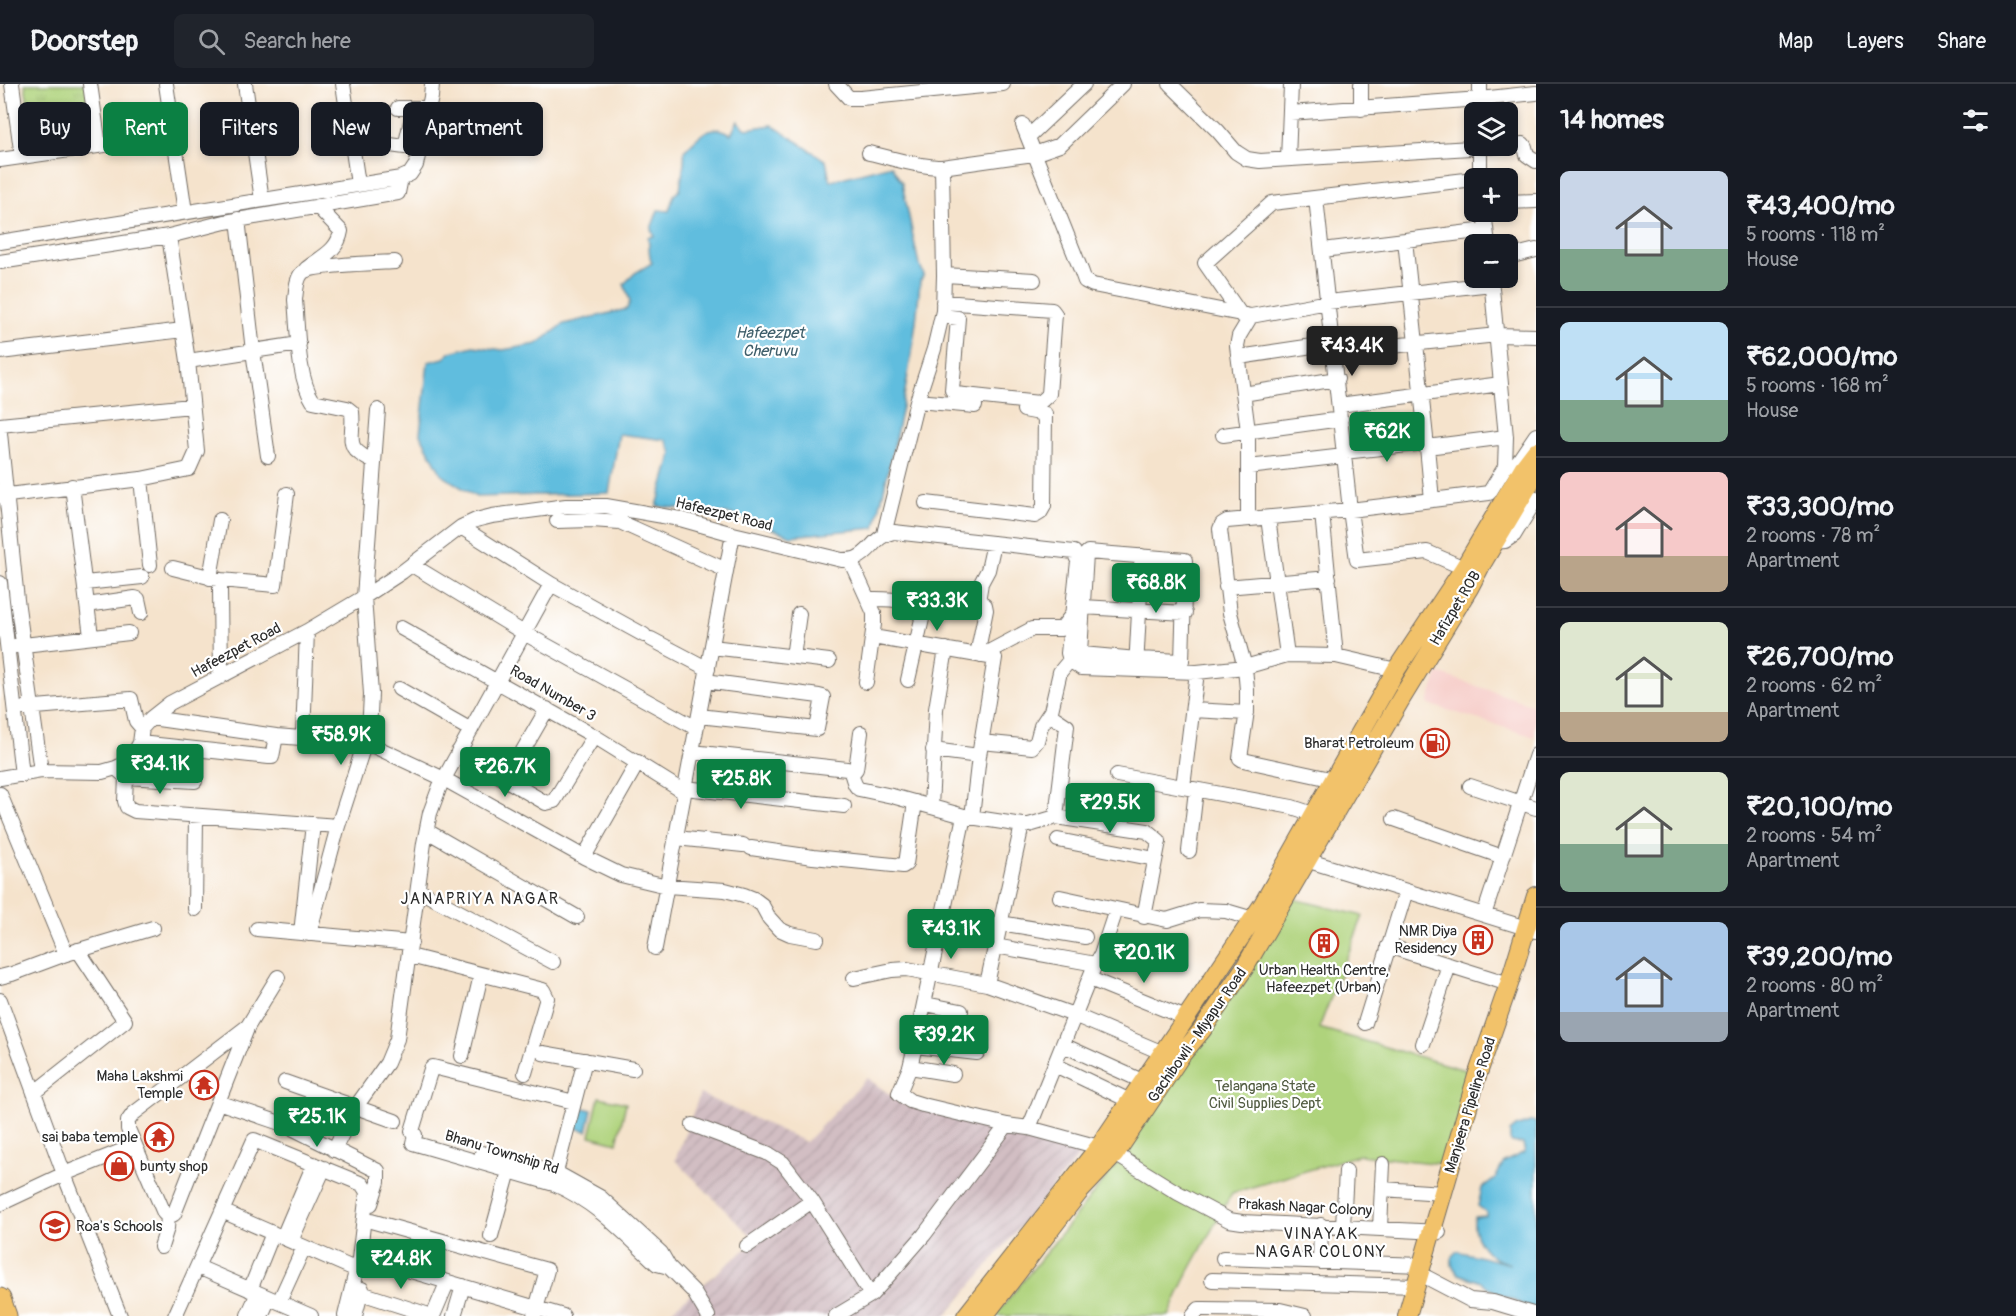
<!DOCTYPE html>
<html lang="en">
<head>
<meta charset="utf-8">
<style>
	:root { --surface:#171b24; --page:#20242c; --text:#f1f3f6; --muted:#9ea1a6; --line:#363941; --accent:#0b8043 }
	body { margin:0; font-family:Pangolin,sans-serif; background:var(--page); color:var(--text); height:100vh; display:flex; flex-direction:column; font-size:22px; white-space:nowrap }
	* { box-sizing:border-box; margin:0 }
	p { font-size:20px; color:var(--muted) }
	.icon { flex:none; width:33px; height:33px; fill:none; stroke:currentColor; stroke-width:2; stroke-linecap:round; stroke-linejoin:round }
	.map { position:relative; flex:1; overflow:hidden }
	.panel { display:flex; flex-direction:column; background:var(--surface); width:480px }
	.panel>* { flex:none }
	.hud { position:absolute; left:18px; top:18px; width:570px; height:54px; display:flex; gap:12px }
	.buttons { position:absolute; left:1464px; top:18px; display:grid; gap:12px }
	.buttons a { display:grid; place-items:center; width:54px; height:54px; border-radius:9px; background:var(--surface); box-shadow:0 3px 9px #0003; font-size:30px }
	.price { position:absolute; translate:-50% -51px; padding:0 14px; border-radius:6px; background:var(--accent); color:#fff; font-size:20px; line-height:39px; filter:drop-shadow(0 2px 3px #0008) }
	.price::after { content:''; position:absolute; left:50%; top:36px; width:18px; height:14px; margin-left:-9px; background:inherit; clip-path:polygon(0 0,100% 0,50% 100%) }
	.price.current { background:#222; color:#fff }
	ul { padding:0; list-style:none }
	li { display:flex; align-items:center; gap:18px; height:150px; padding:0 24px }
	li+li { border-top:2px solid var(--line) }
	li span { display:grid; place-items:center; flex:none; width:168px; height:120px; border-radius:9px; color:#555 }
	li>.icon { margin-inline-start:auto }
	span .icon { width:72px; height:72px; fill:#fffc; stroke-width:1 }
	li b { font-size:26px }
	h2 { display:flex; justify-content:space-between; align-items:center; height:72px; padding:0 24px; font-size:26px }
	.tag { padding:0 21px; border-radius:9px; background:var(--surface); box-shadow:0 3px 9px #0003; font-size:21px; line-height:54px }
	.tag.current { background:var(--accent); color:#fff }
	header { display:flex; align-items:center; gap:36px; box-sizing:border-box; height:84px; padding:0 30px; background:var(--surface); border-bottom:2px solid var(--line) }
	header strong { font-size:28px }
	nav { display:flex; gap:33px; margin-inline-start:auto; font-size:21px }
	.search { width:420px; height:54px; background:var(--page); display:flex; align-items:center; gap:15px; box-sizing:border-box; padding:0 21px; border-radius:9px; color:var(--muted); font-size:22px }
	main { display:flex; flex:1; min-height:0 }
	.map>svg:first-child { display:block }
</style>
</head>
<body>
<header>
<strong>Doorstep</strong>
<div class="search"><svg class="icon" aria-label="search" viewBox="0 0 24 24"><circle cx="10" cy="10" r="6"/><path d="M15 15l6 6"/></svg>Search here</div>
<nav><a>Map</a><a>Layers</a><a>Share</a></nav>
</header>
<main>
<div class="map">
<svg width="1536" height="1232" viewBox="0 0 1536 1232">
	<defs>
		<pattern id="industrial-furrows" width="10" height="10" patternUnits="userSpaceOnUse" patternTransform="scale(1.5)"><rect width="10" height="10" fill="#d2bec3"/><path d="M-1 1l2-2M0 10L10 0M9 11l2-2" fill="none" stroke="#b4a3a8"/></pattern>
		<pattern id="park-tufts" width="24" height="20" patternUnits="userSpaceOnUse" patternTransform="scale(1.5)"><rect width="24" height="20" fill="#afd37c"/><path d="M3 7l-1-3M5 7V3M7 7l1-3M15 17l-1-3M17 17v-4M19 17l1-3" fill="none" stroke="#97b56b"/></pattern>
	</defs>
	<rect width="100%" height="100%" fill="#fff"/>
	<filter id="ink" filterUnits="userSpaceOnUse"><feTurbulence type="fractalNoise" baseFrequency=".0167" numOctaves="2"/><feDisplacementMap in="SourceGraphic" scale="12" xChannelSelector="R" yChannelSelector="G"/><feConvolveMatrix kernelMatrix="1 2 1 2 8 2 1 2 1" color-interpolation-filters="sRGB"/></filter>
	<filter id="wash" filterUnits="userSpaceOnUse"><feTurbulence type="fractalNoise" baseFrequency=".008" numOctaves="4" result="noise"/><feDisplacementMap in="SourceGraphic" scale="24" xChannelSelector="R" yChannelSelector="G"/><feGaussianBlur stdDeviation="1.35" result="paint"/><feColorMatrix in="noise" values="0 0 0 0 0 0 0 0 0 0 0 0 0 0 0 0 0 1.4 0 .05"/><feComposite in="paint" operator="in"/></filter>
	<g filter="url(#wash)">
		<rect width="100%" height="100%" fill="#f5e3cc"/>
		<path fill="#f7d0cc" d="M1438,589l98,33 -1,31 -107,-33z"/>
		<path fill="url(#industrial-furrows)" d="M867,994l36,26 186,40 -143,172h-282l92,-75 -81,-81 25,-66 106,48z"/>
		<path fill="#afd37c" stroke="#6d7f54" stroke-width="1.5" d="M1294,815l69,17 -44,112 160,46 -38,90 -82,-9 -127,38 -44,80 -19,43h-174l118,-147z
			M599,1013l27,6 -9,40 -27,-7z"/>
		<path fill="url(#park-tufts)" stroke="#6d7f54" stroke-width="1.5" d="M25,0h62l9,60 -61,9z"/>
		<path fill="#60bdde" stroke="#467484" stroke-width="1.5" d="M738,37l8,8 26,-4 54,36 4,20 61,-16 11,18 16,77 6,15 -4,6c-6,83 -26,165 -45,247l-84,8 -56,-21 -78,-9 15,-53 -6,-13 -47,-6 -10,59 -133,4 -34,-22 -22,-41 8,-72 16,-4 7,-6 22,-6 30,4 34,-6 27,-20 63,-15 3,-8 -6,-17 11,-11 17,-10c-4,-7 -2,-16 -4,-26l6,-1 -3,-7 7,-19 11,1 5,-16 6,-5c1,-12 6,-29 4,-39 15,-15 26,-30 47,-17z
			M580,1023l12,3 -5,21 -12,-3z
			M1530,1038h6v189l-42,-20 -13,-9 -23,-8 -6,-9v-9l5,-5 53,13c-4,-2 -10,-3 -14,-5 -13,-8 -26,-27 -21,-42l11,-1v-4l-8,-6 4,-18 14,-11 8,-15 21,-10 -2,-8 -11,-2 -2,-2v-8l6,-5z"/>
	</g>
	<g filter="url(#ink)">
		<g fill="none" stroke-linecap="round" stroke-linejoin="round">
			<g stroke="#726b63" stroke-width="16">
				<path id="minor" d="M12,0l10,73
					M90,0l9,62
					M166,0l19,128
					M245,0l17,116
					M343,0l15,100
					M836,0l13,14h12l142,-14
					M1170,0l48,47 18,21 11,7 13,2 243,-15
					M1361,0v25
					M1480,0v28
					M398,24h23
					M1290,29l190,-14 56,-6
					M1023,41l58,145 4,11 8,4 158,31 77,-14 164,-18
					M1028,53l56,-53
					M390,61l15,2 9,-39
					M1508,61l15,-1 2,3 2,8 9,6
					M869,69c24,5 49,14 73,14
					M1288,75l3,-74
					M0,76l174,-25
					M1480,94v-32
					M1316,114l34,312 7,50 70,-8 37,16
					M1508,118l28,-1
					M1484,128l4,32
					M238,135l15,132 15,105
					M1486,146l-81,10 22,207 79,-10
					M0,158l401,-64 9,-4 6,-9 15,-68 1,-13
					M1323,166l82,-10
					M1508,173l28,-7
					M0,178l169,-26
					M306,185c15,-12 32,-18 35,-38l-24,-25
					M944,191l-2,-108 92,-13 26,-9 63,-61
					M1241,231l-36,-52 67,-60 202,-24
					M942,232l16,2 -6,72 4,4 83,9 10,-9 6,-80 -3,-4 -109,-8
					M0,268l183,-22
					M1334,268l163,-17 39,1
					M1239,273l94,-14
					M188,277l111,-17
					M1243,310l94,-15
					M917,317l58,5
					M1339,321l162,-21
					M0,341l191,-19
					M0,349l17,167 24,171
					M1223,351l118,-16
					M1344,368l82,-9
					M374,378c-33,-16 -19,-21 -22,-50l-5,-4 -34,-7c-16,-24 -15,-72 -18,-101 1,-8 1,-21 7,-27 8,-8 78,-10 93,-11
					M1515,382l21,-31
					M1248,383l96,-11
					M141,395l9,86
					M72,402l19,150
					M0,412l141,-17 48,-10 8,-18 -9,-90 -19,-125 56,-14 173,-29 3,-15
					M1432,416l57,-7 16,-26 1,-30 -15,-159
					M926,419l109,13 5,-3 4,-7 1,-92 -21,-4
					M1322,429l14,143
					M1268,434l19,137
					M1248,435v-88l-11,-85 2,-10 12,-20
					M557,437l35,-1 28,2 106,48
					M461,443l90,57 93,51
					M884,450l33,-133 17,-52 9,-38 1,-36 90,5
					M1494,458l11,-1 9,-6 22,-36
					M1088,468l97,8 -3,101 -45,-2 -55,-5 -2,-2 6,-98z
					M850,476l24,53v11l-8,58
					M412,481l112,68 172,95
					M173,484l48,12 54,5 12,-91
					M210,494l10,-58
					M0,499l22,192
					M85,499l57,-6
					M1226,503l103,-9
					M952,514l29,4 4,3 1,5 -9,45
					M869,515c19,0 46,-2 53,20l-14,61
					M978,517l3,-18 7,-13 6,-27
					M87,521l48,-7 3,1 3,14
					M1083,523l102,6
					M401,544l193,108 90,56
					M873,553l122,21 -16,98 -7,61
					M651,555l57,30
					M15,562l114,-13
					M712,563l117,14
					M981,572l51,-27h29l10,-13
					M793,573l6,-43
					M1136,584l6,-112
					M221,593l-1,-88 1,-9
					M399,605l72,41
					M24,624l107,-9 5,22 6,7
					M1193,626l54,3
					M1049,630l18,12 -11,91
					M699,632l118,13 6,-32 -4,-1 -114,-15
					M151,634l125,18
					M365,658l79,37 140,78 37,18 46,11 58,4 19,5 10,4 8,6 7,13 10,11 11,5 27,5
					M981,658l51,5 5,-6 4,-15 10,-15 9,-39 10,-12
					M140,659l129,14h3l4,-21 25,2 2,-2 4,-105
					M933,666l46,6
					M458,668l88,51 8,-2 40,-65
					M692,668l155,17c8,4 4,15 12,20l33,7 72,20 58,9h7l27,-8 91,14 12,10 -15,76
					M116,684l10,9 -1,24 2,6 8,4 203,15
					M852,690l4,-5 5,-36
					M1117,691l175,32 21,7
					M126,693l69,4
					M0,694l41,-7 61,1 14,-4 8,-4 11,-12 5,-9 2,-15 9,-10 19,-15 137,-72 57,-34 38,-25 59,-45 15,-7 16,-4 74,-10h40l74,13 53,15 109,26c5,0 11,0 15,-2 16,-8 17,-22 37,-26l180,20 4,9 -10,92 2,7 11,8 116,4 48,-5 42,-12 49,1 60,14
					M506,696l41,-71
					M1335,696l-92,-20 -3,-2 7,-47v-21l-2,-23 -15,-54 -10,-84 2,-5 5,-3 123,-11 82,-10 -5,-53
					M1470,702l66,22
					M1183,703l14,-115
					M685,704l159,18
					M0,710l66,160
					M931,723l5,-98 10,-60
					M964,732l-49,230 -5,21 -11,26 11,8 13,4 84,20 22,3 70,19
					M1394,735l109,38
					M427,747l150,86
					M676,754l67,7
					M1058,756l97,19
					M751,764l62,9 90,9 3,-2 9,-62
					M1189,767l7,-61
					M584,773l54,-95
					M1306,776l230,71
					M418,806l135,72
					M1060,813l107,23 32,-10 27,1 27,8
					M195,825l1,-93
					M1484,831l52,-160
					M1000,839l85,14
					M257,845l154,14
					M301,849l12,-109
					M309,850l29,-108 27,-84 5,-28 1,-20 -7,-97 14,-187
					M995,862l95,17 4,4 -65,161
					M1388,862l121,38
					M655,864l78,-414
					M410,872l133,34 4,8 -22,75
					M1094,883l7,-12 15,-45
					M0,893l12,-3 54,-20 87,-26
					M854,894l38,-8 15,-1 80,15 87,31 82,35 6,4
					M1090,895l96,39
					M987,900l35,-159
					M0,916l64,174 56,142
					M925,920l36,7
					M1365,939l41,-132
					M1423,960l26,-79
					M1063,961l88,40
					M915,962l62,7
					M543,969l90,16
					M462,972l19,-81
					M1055,981l75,36
					M910,983l43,7
					M285,998l110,39
					M34,1009l91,-72 -47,-71
					M218,1018l68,23 92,46v11l-7,22
					M574,1018l-141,-35 -2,2 -19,62 3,4 -2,8 141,41c42,18 70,49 103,80l12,3
					M693,1041l74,28 16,10 29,38 59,94
					M334,1066l21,-42 32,-45 10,-24 27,-196 6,-30 10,-27 111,-202
					M482,1069l75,20 43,24 61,56 8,14 24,24 15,25
					M1115,1070l63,39 51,27 13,2 197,10
					M554,1096l31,-120
					M1382,1105l61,4
					M0,1120l64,-30 70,-28
					M222,1127l135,59
					M168,1133l6,-3 74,-188 30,-49
					M371,1137l176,49 -13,46
					M1343,1142l3,-55
					M1380,1144l3,-64
					M491,1152l18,-65
					M283,1153l31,-73
					M291,1157l33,-73
					M747,1162l65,-45
					M161,1163l6,-19 1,-11 -4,-4 -36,-84v-8l5,-7 115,-88
					M367,1174l196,58
					M1223,1174l199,7
					M1320,1178l1,-37
					M198,1183l113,49
					M1426,1193l44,23 23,2 43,13
					M1212,1196l204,6
					M250,1206l23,-57
					M361,1209l71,23
					M279,1218l25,-55
					M248,1231l10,-22
					M175,1232l79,-176 108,44 5,8 -8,67 -14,57
					M261,1232l8,-18
					M355,1232l7,-27
					M433,1232l14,-33
					M454,1232l9,-30
					M836,1232l35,-21 11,-12 42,-48 83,-110
					M1193,1232l6,-7h4l77,1 25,6"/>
			</g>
			<g stroke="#726b63" stroke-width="20">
				<path id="major" d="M966,1232l133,-169 164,-243 133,-234 68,-102 59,-100 13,-17
					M984,1232l95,-124 36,-38 67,-100 20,-24 43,-63 156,-268 68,-111 11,-21 56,-94
					M1407,1232l70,-240 32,-92 27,-88"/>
			</g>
			<g stroke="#726b63" stroke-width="23">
				<path id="highway" d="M0,1215l6,17"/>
			</g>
			<use href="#minor" stroke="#fff" stroke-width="14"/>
			<use href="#major" stroke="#f2c26a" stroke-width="18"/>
			<use href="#highway" stroke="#f2c26a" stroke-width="21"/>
		</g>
	</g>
	<defs>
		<g id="fuel-ring" transform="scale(1.5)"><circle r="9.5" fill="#fff" stroke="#c8321e" stroke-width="1.5"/><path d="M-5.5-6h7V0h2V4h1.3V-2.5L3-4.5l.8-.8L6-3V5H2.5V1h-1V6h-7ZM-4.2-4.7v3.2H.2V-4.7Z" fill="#c8321e"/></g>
		<g id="building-ring" transform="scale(1.5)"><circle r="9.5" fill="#fff" stroke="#c8321e" stroke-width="1.5"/><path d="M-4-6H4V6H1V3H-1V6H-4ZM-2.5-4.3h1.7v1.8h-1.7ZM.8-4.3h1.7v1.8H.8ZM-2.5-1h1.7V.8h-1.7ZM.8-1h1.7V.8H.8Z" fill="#c8321e"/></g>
		<g id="temple-ring" transform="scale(1.5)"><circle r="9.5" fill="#fff" stroke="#c8321e" stroke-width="1.5"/><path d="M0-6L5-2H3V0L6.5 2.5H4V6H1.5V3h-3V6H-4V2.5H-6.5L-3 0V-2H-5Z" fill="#c8321e"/></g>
		<g id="shop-ring" transform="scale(1.5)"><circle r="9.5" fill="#fff" stroke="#c8321e" stroke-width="1.5"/><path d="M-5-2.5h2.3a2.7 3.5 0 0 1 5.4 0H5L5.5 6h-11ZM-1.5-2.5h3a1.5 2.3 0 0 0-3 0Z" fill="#c8321e"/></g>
		<g id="school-ring" transform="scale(1.5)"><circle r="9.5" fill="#fff" stroke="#c8321e" stroke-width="1.5"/><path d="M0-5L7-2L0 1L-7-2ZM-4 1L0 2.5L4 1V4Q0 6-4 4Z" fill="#c8321e"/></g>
	</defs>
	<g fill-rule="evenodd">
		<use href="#fuel-ring" x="1435" y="659"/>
		<use href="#building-ring" x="1478" y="856"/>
		<use href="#building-ring" x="1324" y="859"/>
		<use href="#temple-ring" x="204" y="1001"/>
		<use href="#temple-ring" x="159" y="1053"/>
		<use href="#shop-ring" x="119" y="1082"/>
		<use href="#school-ring" x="55" y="1142"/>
	</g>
	<g text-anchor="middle" stroke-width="4.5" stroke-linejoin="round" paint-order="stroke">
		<g font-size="15" fill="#2b2b2b" stroke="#fff">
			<text transform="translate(724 430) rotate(14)" y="5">Hafeezpet Road</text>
			<text transform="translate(1455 524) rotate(-59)" y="5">Hafizpet ROB</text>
			<text transform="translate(236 566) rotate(-28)" y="5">Hafeezpet Road</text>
			<text transform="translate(553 609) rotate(30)" y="5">Road Number 3</text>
			<text transform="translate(1197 951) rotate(-55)" y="5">Gachibowli - Miyapur Road</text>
			<text transform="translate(1470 1021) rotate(-73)" y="5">Manjeera Pipeline Road</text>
			<text transform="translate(502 1068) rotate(17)" y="5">Bhanu Township Rd</text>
			<text transform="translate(1305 1123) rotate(3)" y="5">Prakash Nagar Colony</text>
		</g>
		<g font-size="15" fill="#2b2b2b" stroke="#fff" text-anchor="end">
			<text x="1414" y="664">Bharat Petroleum</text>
			<text x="1457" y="852">NMR Diya<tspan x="1457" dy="17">Residency</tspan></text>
			<text x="1324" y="891" text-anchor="middle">Urban Health Centre,<tspan x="1324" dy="17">Hafeezpet (Urban)</tspan></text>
			<text x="183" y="997">Maha Lakshmi<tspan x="183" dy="17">Temple</tspan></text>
			<text x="138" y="1058">sai baba temple</text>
			<text x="140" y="1087" text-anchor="start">bunty shop</text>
			<text x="76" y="1147" text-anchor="start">Roa's Schools</text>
		</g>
		<g font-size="15" fill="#535d43" stroke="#fff">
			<text x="1265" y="1007">Telangana State<tspan x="1265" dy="17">Civil Supplies Dept</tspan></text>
		</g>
		<g font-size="16" font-style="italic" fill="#3e5e6a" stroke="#fff">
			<text x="770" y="254">Hafeezpet<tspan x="770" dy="18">Cheruvu</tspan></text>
		</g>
		<g font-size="16" letter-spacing="1.5" fill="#2b2b2b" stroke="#fff">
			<text x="480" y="820">JANAPRIYA NAGAR</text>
			<text x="1321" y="1155">VINAYAK<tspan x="1321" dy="18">NAGAR COLONY</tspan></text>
		</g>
	</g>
</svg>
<div class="buttons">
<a><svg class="icon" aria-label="layers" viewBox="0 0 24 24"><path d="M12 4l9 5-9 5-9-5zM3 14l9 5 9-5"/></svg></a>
<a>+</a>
<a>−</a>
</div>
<b class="price current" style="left:1352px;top:293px">₹43.4K</b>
<b class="price" style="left:1387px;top:379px">₹62K</b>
<b class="price" style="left:1156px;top:530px">₹68.8K</b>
<b class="price" style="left:937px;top:548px">₹33.3K</b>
<b class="price" style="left:341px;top:682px">₹58.9K</b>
<b class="price" style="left:160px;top:711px">₹34.1K</b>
<b class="price" style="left:505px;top:714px">₹26.7K</b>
<b class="price" style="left:741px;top:726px">₹25.8K</b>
<b class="price" style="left:1110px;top:750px">₹29.5K</b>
<b class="price" style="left:951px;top:876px">₹43.1K</b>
<b class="price" style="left:1144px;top:900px">₹20.1K</b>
<b class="price" style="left:944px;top:982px">₹39.2K</b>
<b class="price" style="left:317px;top:1064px">₹25.1K</b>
<b class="price" style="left:401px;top:1206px">₹24.8K</b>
<div class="hud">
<a class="tag">Buy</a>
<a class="tag current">Rent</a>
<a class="tag">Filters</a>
<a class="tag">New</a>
<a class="tag">Apartment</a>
</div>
</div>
<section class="panel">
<h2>14 homes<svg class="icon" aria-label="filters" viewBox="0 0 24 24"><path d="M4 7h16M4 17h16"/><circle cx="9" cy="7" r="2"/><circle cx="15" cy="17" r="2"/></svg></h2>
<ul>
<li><span style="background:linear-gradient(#c9d6e8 65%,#7fa58c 0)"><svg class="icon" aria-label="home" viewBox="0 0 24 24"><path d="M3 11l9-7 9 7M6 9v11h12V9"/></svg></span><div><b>₹43,400/mo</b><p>5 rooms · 118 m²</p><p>House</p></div></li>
<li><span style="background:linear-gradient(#bfe0f5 65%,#7fa58c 0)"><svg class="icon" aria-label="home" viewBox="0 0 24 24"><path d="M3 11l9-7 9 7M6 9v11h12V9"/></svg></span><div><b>₹62,000/mo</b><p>5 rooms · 168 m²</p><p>House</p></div></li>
<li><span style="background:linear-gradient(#f6c9c9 70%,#b9a48a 0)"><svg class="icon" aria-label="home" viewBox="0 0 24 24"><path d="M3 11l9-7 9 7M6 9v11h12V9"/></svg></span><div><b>₹33,300/mo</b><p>2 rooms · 78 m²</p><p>Apartment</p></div></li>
<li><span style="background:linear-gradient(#dfe7d0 75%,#b9a48a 0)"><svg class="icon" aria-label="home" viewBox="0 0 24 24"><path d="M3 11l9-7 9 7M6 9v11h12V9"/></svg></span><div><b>₹26,700/mo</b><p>2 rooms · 62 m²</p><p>Apartment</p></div></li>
<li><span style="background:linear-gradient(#dfe7d0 60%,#7fa58c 0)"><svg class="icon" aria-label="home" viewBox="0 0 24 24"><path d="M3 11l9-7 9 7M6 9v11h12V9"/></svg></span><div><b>₹20,100/mo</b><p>2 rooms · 54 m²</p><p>Apartment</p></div></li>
<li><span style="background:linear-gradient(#a9c7e8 75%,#9aa5b1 0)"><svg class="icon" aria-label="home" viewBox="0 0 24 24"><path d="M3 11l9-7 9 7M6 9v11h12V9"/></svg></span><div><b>₹39,200/mo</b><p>2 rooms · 80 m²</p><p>Apartment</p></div></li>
</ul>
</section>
</main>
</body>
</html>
